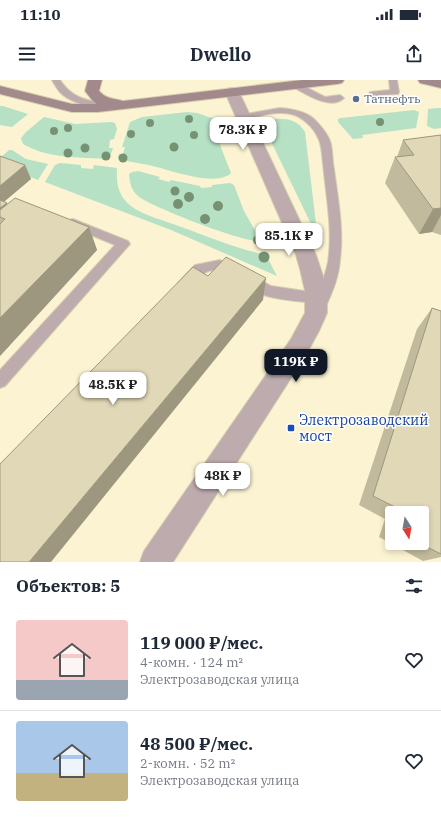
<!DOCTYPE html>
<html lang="ru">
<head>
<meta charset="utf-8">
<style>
	:root { --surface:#fff; --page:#f6f6f7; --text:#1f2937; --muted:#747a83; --line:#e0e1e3; --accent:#111827 }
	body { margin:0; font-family:"IBM Plex Serif",serif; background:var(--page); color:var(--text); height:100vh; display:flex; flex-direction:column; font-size:15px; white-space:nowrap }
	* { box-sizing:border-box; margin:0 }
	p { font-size:13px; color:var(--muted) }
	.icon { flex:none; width:22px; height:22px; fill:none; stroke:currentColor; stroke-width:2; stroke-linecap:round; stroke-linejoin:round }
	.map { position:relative; height:482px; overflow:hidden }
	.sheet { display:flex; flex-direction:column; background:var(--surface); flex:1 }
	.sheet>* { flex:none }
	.needle { width:26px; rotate:169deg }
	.fabs { position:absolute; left:385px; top:426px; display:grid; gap:8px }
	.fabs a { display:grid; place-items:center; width:44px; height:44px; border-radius:4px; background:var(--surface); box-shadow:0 2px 6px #0003; font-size:20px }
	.price { position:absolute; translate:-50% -34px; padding:0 9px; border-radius:8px; background:#fff; color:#222; font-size:13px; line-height:26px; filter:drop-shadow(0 1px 2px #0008) }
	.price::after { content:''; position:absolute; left:50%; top:24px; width:12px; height:9px; margin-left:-6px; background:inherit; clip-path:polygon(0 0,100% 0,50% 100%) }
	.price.on { background:var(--accent); color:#fff }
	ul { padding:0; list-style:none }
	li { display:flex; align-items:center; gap:12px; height:100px; padding:0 16px }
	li+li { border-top:1px solid var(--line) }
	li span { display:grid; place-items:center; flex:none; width:112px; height:80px; border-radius:4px; color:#555 }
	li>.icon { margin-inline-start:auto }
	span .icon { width:48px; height:48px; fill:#fffc; stroke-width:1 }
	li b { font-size:17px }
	h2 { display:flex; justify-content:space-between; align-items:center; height:48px; padding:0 16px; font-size:17px }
	.status { display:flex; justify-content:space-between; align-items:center; height:28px; padding:0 20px; background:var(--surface); direction:ltr }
	.status svg { height:11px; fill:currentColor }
	header { display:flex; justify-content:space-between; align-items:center; height:52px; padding:0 16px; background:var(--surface); font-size:18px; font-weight:700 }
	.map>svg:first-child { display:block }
</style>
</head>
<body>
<div class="status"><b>11:10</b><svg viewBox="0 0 49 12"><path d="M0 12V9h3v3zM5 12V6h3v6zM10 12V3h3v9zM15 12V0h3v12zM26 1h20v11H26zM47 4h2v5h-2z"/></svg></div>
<header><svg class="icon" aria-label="menu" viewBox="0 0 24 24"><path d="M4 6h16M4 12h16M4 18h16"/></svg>Dwello<svg class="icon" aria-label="share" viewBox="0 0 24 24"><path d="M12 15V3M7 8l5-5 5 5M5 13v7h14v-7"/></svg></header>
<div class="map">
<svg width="441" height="482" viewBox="0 0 441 482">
	<rect width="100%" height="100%" fill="#fbf3d1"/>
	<path fill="#b6e1c4" d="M0,26h3l25,8 -16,13 -12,-2z
		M437,28h4v20l-7,1 -7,-3 1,-17z
		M414,30l5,2 -3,16 -54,7 1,3 -10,1 -15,-17v-3l3,-1z
		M187,32l10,1 21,7 3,10 -1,15 11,28c-15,15 -64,-4 -82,-8 -10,-2 -21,-3 -31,-7l1,-4h4l2,-7h-3l8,-25 12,-5z
		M44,37l31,7 36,-2 4,1 2,6 -3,10 -4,1 -1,8h4l-4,11c-28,-2 -61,0 -86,-15l-2,-6 5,-6z
		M273,39c14,-1 25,1 32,13l12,100h-2l-51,-105 2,-5z
		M9,70h3l14,9 22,5 -10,16 -38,-15v-7z
		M60,83l21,2v3l12,1 1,-4 23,3c-1,15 1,28 14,38 12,9 28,13 42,18 31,11 61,24 93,31l11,21 -106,-46 -126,-48 10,-17z
		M138,91l22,6 -2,2 11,3 2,-2 29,6 1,2 11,-1v-2l18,-2 4,2 10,26 17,30c-14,3 -110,-34 -123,-45 -7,-6 -8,-13 -9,-22l3,-2z"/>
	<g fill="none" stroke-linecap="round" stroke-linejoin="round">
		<g stroke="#d6cfb0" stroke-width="2">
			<path id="service" d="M52,0h8c10,15 23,21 41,22 5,0 11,-1 15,3 -9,9 -44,-2 -53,-10 -5,-4 -8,-10 -11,-15z
				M389,0h8l2,12 -1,2 -28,2 -1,-2 1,-2 20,-2z
				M296,2l29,15 15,-2 4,3c-13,13 -38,-4 -51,-11l-1,-2z
				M280,28c12,1 25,3 34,11 6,6 13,14 16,22 3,8 2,19 4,28 4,30 10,61 6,91 -1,18 -9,36 -17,52l-5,2 -5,-2 -2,-4 2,-5c-14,-2 -36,-3 -49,-8 -10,-5 -39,-24 -47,-25 -20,-1 -22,21 -37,17l-2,-4 17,-18 25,-5 51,26 47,7c4,-10 8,-21 10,-31 5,-32 -2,-66 -5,-98 -1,-7 -1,-17 -4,-24 -4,-10 -12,-19 -22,-24 -17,-7 -37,0 -54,4l-5,-3 2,-2z
				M73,139l55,22 2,3 -125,142 -5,2v-18l115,-125 -46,-19 -2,-3 2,-3z"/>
		</g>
		<g stroke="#d6cfb0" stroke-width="2">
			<path id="tertiary" d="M232,8l5,1 2,3 77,163 7,21 4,22v15l-8,18 -12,22 -134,209h-33l4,-11 147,-212 14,-26v-22l-5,-22 -4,-14 -71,-163 2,-3z"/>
		</g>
		<g stroke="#d6cfb0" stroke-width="2">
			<path id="secondary" d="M88,0h14l-3,11c7,8 14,7 24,10l179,-21h42l-2,3 -5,1 -239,28h-26l-72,-18v-8l72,18h25l-5,-4 -7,-9z
				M418,0h23v8l-21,-5z"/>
		</g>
		<use href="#service" fill="#bdabad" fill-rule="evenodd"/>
		<use href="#tertiary" fill="#bdabad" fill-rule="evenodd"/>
		<use href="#secondary" fill="#a2898c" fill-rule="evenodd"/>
	</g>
	<g fill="#779273">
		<circle cx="189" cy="39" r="4"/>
		<circle cx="380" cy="42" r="4"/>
		<circle cx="150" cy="43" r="4"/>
		<circle cx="68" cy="48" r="4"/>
		<circle cx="54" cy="51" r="4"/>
		<circle cx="131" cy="54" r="4"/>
		<circle cx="194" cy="55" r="4"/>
		<circle cx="174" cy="67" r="4.5"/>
		<circle cx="85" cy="68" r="4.5"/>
		<circle cx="68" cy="73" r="4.5"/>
		<circle cx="106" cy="76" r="4.5"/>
		<circle cx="123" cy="78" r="4.5"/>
		<circle cx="175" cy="111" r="4.5"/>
		<circle cx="189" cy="117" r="5"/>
		<circle cx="178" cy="124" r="5"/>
		<circle cx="218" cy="126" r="5"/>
		<circle cx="205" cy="139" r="5"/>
		<circle cx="258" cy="160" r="5"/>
		<circle cx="264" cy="177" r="5.5"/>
	</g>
	<path fill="#c1ba9d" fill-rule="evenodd" d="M441,55v100l-9,-3 -13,2 -34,-51 10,-26h2l6,-17z
		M0,76l25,9 6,14 -27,23 3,2 82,23 8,23 -97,106z
		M432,228l9,3v246l-18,4 -44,-24 6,-18 -26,-14 58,-176zM392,433h30v30h-30z"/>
	<path fill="#9d977f" d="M25,85l6,14 -31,26v-19z
		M7,123l7,13 -9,3 -5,-2v-9z
		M441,128v7l-9,17 -13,2 14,-25z
		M89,147l8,23 -97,106v-38z
		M266,198l-3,22 -212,262h-22z"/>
	<path fill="#e0d8b6" stroke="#9d977f" d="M441,55v73l-8,1 -38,-52 19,-2 -11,-15z
		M0,76l25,9 -25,21z
		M15,118l74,29 -89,91v-94l5,-5 -5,-2v-7z
		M0,120l7,3 -7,5z
		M226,177l40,21 -237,284h-29v-98l193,-197 15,9z
		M432,228l9,3v243l-22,-11h3v-30h-22l1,-3 -28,-14z"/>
	<circle fill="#5c6f8a" stroke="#fff" stroke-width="1.5" cx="356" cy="19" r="4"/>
	<rect fill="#1a4fb4" stroke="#fff" stroke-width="1.5" x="287" y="344" width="8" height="8" rx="2"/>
	<g text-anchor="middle" stroke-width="3" stroke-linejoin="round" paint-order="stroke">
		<g font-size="12" fill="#4e5e75" stroke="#fff" text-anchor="start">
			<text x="364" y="23">Татнефть</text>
		</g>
		<g font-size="14" fill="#164399" stroke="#fff" text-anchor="start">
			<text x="299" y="345">Электрозаводский<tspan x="299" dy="16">мост</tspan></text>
		</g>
	</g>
</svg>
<div class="fabs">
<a><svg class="needle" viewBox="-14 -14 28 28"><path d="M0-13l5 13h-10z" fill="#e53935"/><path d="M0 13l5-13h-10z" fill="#747a83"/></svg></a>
</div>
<b class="price" style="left:243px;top:71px">78.3K ₽</b>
<b class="price" style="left:289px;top:177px">85.1K ₽</b>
<b class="price on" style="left:296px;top:303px">119K ₽</b>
<b class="price" style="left:113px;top:326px">48.5K ₽</b>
<b class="price" style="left:223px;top:417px">48K ₽</b>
</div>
<section class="sheet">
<h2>Объектов: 5<svg class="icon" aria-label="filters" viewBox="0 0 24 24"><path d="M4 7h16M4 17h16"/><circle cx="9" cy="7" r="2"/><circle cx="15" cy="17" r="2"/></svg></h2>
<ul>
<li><span style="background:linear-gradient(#f6c9c9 75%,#9aa5b1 0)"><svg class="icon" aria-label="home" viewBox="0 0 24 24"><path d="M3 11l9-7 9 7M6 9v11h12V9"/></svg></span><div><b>119 000 ₽/мес.</b><p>4-комн. · 124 m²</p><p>Электрозаводская улица</p></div><svg class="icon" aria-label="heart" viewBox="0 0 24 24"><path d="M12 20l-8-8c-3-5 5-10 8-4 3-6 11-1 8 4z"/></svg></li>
<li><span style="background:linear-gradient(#a9c7e8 65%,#c2b280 0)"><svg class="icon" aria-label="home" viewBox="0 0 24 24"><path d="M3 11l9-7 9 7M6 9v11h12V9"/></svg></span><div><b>48 500 ₽/мес.</b><p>2-комн. · 52 m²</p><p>Электрозаводская улица</p></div><svg class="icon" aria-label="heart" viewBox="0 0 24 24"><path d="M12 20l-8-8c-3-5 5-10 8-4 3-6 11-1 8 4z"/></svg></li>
</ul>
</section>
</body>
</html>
